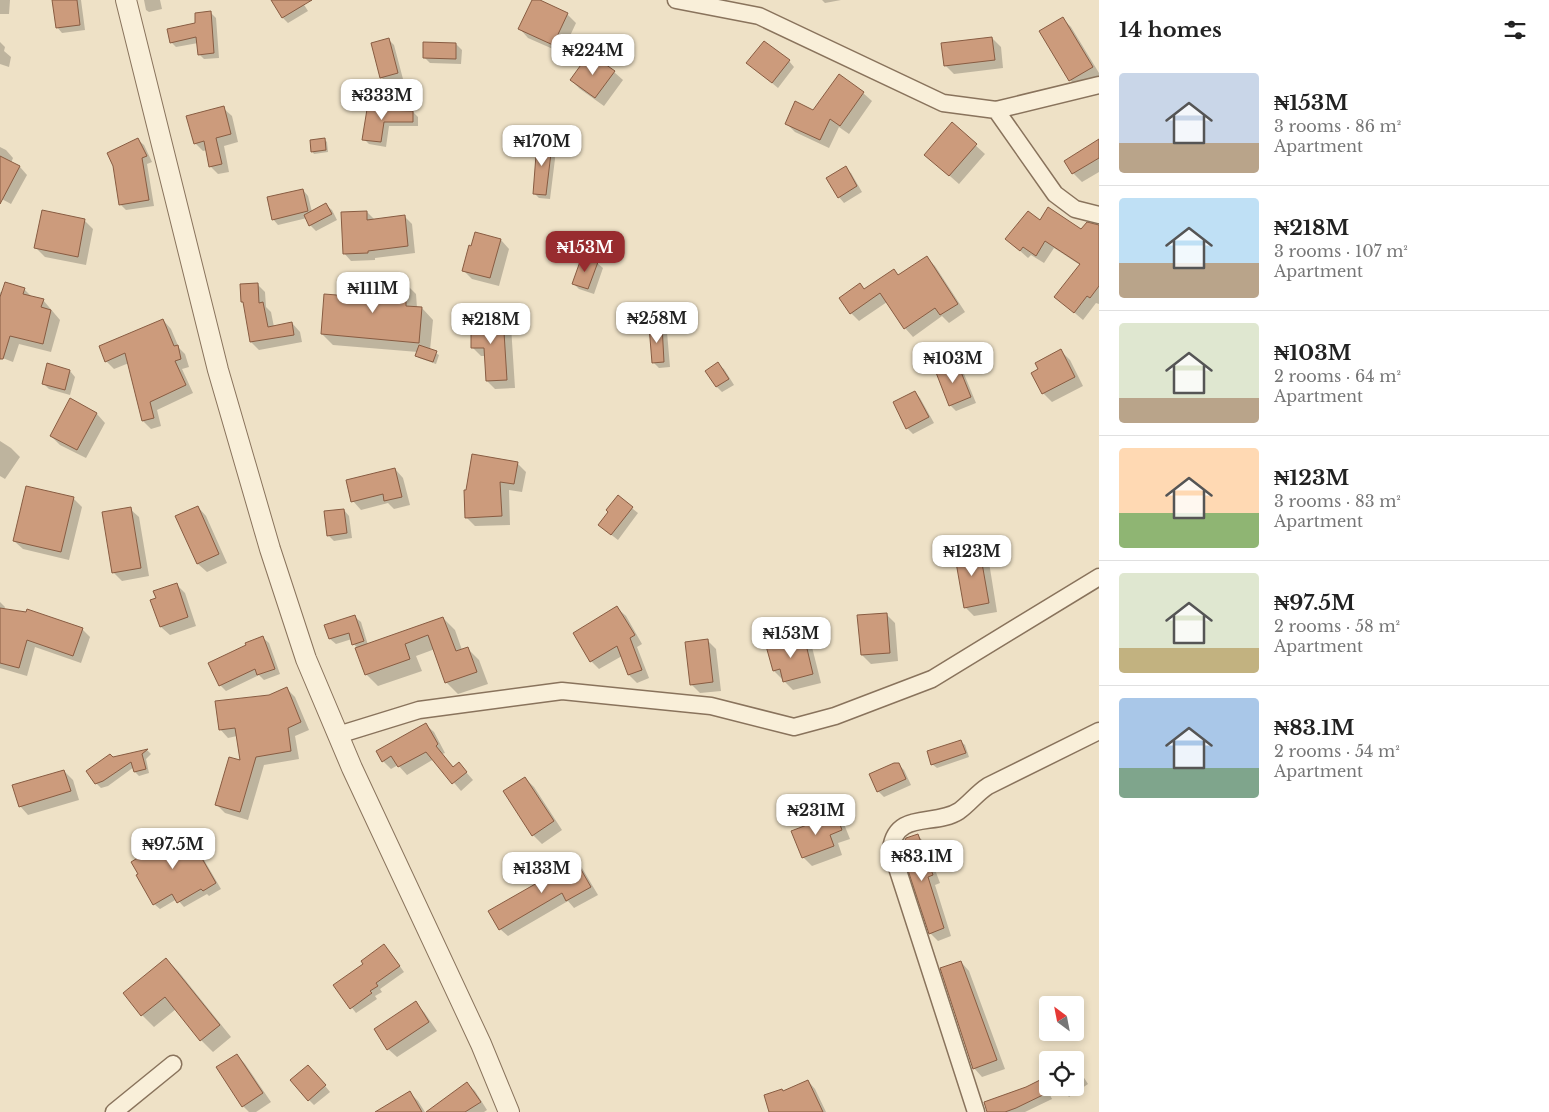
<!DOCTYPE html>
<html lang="en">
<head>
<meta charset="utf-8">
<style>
	:root { --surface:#fff; --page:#f2f2f2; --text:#222; --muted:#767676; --line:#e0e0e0; --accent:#982c2f }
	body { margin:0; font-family:"Libre Baskerville",serif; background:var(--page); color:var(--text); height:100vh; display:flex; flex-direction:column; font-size:19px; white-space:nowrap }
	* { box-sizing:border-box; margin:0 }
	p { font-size:16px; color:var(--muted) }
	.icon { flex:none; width:28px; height:28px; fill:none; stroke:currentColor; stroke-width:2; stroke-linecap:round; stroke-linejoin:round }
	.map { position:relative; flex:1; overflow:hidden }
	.drawer { display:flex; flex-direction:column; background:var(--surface); width:450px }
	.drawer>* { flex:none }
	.needle { width:32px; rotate:328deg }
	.buttons { position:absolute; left:1039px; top:996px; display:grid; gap:10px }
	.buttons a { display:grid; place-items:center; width:45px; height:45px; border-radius:5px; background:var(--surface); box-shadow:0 2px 8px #0003; font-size:25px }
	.price { position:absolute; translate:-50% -42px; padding:0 11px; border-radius:10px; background:#fff; color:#222; font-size:16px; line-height:32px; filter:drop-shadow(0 1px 2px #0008) }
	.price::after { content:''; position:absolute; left:50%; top:30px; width:15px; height:11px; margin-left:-8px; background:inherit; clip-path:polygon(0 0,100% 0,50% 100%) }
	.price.active { background:var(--accent); color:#fff }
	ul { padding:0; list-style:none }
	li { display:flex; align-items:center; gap:15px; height:125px; padding:0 20px }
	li+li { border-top:1px solid var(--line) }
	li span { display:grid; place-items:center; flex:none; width:140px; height:100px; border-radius:5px; color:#555 }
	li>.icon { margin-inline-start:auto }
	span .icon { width:60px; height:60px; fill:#fffc; stroke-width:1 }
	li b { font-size:21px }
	h2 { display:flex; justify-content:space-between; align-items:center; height:60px; padding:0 20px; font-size:21px }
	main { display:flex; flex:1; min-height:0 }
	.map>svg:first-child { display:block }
</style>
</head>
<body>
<main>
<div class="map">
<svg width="1099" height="1112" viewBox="0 0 1099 1112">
	<rect width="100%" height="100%" fill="#eee1c6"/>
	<path fill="#0003" d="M0,0h10l-1,14h-9z
		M53,0h28l4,30 -23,3 -5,-6z
		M144,0h16l2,9 -13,3 -3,-2z
		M279,0h22l7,11 -20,12 -5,-5 -9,-15z
		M533,0h4l30,14 9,9 -14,30 -34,-15 -8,-9z
		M822,0h19l-16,3z
		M211,13l5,5 3,40 -15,1 -5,-5 -1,-11 -22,4 -5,-5z
		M1063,19l8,8 28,46v4l-20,12 -9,-9z
		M992,38l9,9 2,21 -49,6 -9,-9z
		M389,40l5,5 9,34 -16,4 -5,-5 -9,-34z
		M0,42l5,5 -1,4 7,6 -2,10 -9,-3z
		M456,44l6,6 -1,14 -31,-1 -6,-6z
		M789,61l5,6 -16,21 -30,-25z
		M614,72l9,8 -19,26 -24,-17 -9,-9z
		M863,93l9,8 -23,33 -10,-7 -10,21 -34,-16 -9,-9z
		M386,107l5,5h22l5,5v9h-29l-3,21 -17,-3 -5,-5z
		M223,108l9,8 6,26 -14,4 5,26 -11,2 -8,-8 -3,-16 -4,1 -8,-8z
		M952,124l33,30 -26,30 -24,-21z
		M549,139l5,5 1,15 -5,40 -11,-1 -5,-5 7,-36z
		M138,140l6,5 8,17 -5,2 7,42 -28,4 -6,-6z
		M325,140l2,2 1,10 -14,2 -2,-3z
		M1099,141v31l-17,10 -9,-9 -7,-12z
		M0,147l6,3 7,8 -2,5 9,4 7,8 -16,29 -11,-6z
		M845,168l6,5 11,19 -18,11 -5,-6z
		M303,190l5,6 4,16 14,-7 6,5 5,10 -21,11 -6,-6 -3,-7 -29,7 -5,-6z
		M367,212l8,8 29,-4 8,8 3,29 -40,5v2l-24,1 -7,-8z
		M84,220l9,9 -7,36 -41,-8 -9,-9z
		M1040,222l41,9 18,-6v79l-3,-1 -13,17 -27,-23 24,-32 -26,-17 -10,15 -13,-8 -3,3 -21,-19z
		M501,240l8,9 -10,37 -27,-7 -9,-9z
		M927,258l8,8 30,46 -16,11 -7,-7 -29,21 -8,-9 -18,-26 -28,19 -8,-8 14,-23 34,-14z
		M597,263l6,5 -9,26 -15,-5 -5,-5z
		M405,283l11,11 1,14h5l11,12 -3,30 9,5 -3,9 -17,-6 -2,-2 1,-4 -85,-7 -11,-11 41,-35z
		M257,284l8,8 1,15 5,5 3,15 18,-4 8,9 2,10 -43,8 -8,-8 -6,-38 -3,-2z
		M24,289l9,9 10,2 17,20 -9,32 -32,-8 -6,18 -13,-5v-65l2,1z
		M503,318l8,8 4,62 -20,1 -8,-8 -2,-25h-4l-8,-8z
		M163,320l8,9 8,19 6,6 4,13 -7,2 11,24 -36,17 4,16 -10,3 -8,-8 -14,-58 -15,6 -8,-8z
		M662,326l5,6 3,35 -11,1 -6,-6z
		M1061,351l9,9 13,26 -31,16 -9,-9 -10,-20 7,-3z
		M957,363l5,6 14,34 -20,8 -6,-6z
		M718,364l6,5 10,16 -12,7 -6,-6z
		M70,371l5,6 -5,18 -21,-6 -6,-6z
		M915,392l5,6 14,25 -21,11 -6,-6z
		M70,400l27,14 8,9 -19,35 -26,-13 -9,-9z
		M0,441l11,7 9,9 -15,22 -5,-3z
		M517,463l9,9 -4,20 -13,-2 1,35 -35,1 -9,-9z
		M395,469l8,9 7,27 -16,4 -6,-6 -27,7 -8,-9z
		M618,497l20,16 -20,27 -13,-10z
		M73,498l9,9 -13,53 -46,-11 -9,-8z
		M198,507l8,9 21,47 -20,9 -9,-8z
		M130,509l9,8 10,59 -27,5 -9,-9z
		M344,510l5,6 3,22 -18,3 -6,-6z
		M979,548l9,8 9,56 -23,4 -9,-9z
		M176,584l9,9 11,33 -26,9 -9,-8z
		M0,602l5,5 -1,3 78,19 8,8 -9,26 -46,-16 -8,29 -27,-8z
		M617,608l9,8 16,28 -5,3 12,31 -12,5 -8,-8 -7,-19 -23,13 -8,-8z
		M886,614l9,9 3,38 -27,3 -9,-9z
		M355,617l6,5 7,23 75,-27 12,12 7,20 5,-2 12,12 9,24 -30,10 -12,-12 -11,-33 -19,7 6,15 -44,15 -12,-12 -8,-25 -4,-5 -2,-5 -16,5 -6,-5 -4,-13z
		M263,638l6,5 11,31 -16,6 -5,-5 -33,16 -6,-6z
		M803,638l9,9 9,36 -28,7 -19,-19z
		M707,640l9,9 5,42 -21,2 -9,-9z
		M287,689l8,8 14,33 -14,6 4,23 -35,6 -16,55 -23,-7 -8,-8 24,-44 -4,-25 -9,2 -8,-9 49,-33z
		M426,725l8,7 11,21 -3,1 12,14 12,4 7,8 -12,11 -27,-32 -27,16 -9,-10 -7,4 -8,-8z
		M960,741l5,4 4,12 -32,11 -5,-4z
		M147,750l4,4 -5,5 3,14 -10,3 -4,-4 -1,-5 -26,19 -7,2 -5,-5 17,-24z
		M898,764l6,6 7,15 -27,12 -6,-6z
		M64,771l9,9 6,20 -51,15 -8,-9z
		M525,778l9,9 28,43 -20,14 -9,-9z
		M836,815l8,9 6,15 -12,4 4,12 -30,11 -9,-9z
		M188,835l5,6 28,48 -12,7 -2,-2 -23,13 -7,-8 -17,10 -6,-5 -3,-53 14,-12 6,6z
		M917,835l8,8 15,40 -5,2 16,51 -13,5 -8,-8z
		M575,860l7,8 16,27 -24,13 -6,-7 -60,35 -8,-7 53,-54z
		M389,951l15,21 -24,17 2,3 -7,4 2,3 -21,14 -21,-27z
		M166,959l12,12 53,66 -18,15 -12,-12 -25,-31 -22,18 -12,-12z
		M961,962l8,9 36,98 -23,8 -8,-9z
		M415,1003l9,9 13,19 -40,26 -9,-8z
		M237,1055l8,9 26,38 -15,10h-7l-6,-6z
		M1075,1068l6,5 7,11 -19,13 -8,-9h14z
		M314,1072l16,20 -16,13 -5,-5z
		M808,1081l7,8 11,23h-56l14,-20z
		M1040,1081l6,6 6,12 -27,13h-36z
		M467,1083l8,8 12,19 -3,2h-56z
		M410,1093l8,8 7,11h-34z"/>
	<path fill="#cc9b7c" stroke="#885c42" d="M52,0h25l3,25 -24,3z
		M271,0h41l-30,18z
		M532,0h8l28,13 -15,32 -35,-16z
		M211,11l3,42 -16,2 -2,-18 -26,6 -3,-14 28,-6v-10z
		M1063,17l30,50 -24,14 -30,-50z
		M992,37l3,23 -51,6 -3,-23z
		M389,38l9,35 -18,5 -9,-35z
		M764,41l26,19 -18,23 -26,-20z
		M423,42l33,1v16l-33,-1z
		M592,55l23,16 -20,27 -25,-18 13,-18 3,2z
		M839,74l25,18 -24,34 -10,-7 -10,21 -35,-16 10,-23 18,9z
		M368,103l18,3v4l27,1v11h-29l-3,20 -19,-2z
		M224,106l7,28 -15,4 6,26 -13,3 -5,-26 -10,3 -8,-28z
		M952,122l25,22 -28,32 -25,-21z
		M138,138l9,18 -5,2 7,42 -30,5 -6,-39 -6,-13z
		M325,138l1,12 -15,2 -1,-12z
		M550,138l1,15 -5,42 -13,-1 3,-39h3l-1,-16z
		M1099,139v19l-27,16 -8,-13z
		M0,156l20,10 -20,38z
		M846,166l11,20 -19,12 -12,-20z
		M303,189l5,22 -36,9 -5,-23z
		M326,203l6,11 -23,12 -5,-11z
		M1048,207l33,22 6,-7 12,3v61l-9,12 -3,-2 -13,17 -20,-16 26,-33 -35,-23 -9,15 -13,-9 -3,4 -15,-12 23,-28 12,9z
		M42,210l43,9 -7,38 -44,-9z
		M367,211v9l38,-5 3,31 -40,5v2l-25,1 -2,-42z
		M475,232l26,7 -11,39 -28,-7 7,-26 2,1z
		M582,256l16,6 -10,27 -16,-5z
		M927,256l31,48 -18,11 -5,-7 -31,21 -24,-36 -30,21 -11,-16 21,-15 4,6 30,-20 4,6z
		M5,282l20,6 -2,6 21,5 -3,8 10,3 -8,34 -33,-8 -7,23h-3v-62z
		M406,282v24l16,1 -3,36 -98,-9 3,-40 38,3 -1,-13z
		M258,283l1,20 4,-1 5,25 24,-5 2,13 -44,7 -7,-40h-2l-1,-18z
		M503,316l4,64 -21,1 -2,-33h-13v-31z
		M163,319l11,27 4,-1 3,14 -6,2 11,24 -36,17 4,16 -12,3 -17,-68 -20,9 -6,-16z
		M662,325l2,37 -12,1 -3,-37z
		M419,345l18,6 -4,11 -18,-6z
		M1061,349l14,28 -33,17 -11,-21 7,-4 -3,-6z
		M718,362l11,17 -13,8 -11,-16z
		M957,362l14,35 -22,9 -14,-36z
		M47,363l23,7 -5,20 -23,-6z
		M915,391l14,26 -23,12 -13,-27z
		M70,398l27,15 -20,37 -27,-14z
		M472,454l46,8 -4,22 -14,-2 2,34 -37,2 -1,-28h2z
		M395,468l7,29 -18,4 -1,-7 -32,8 -5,-22z
		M26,486l48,11 -13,55 -48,-11z
		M618,495l15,12 -22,28 -13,-10 10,-13 -2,-2z
		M198,506l21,48 -22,10 -22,-48z
		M131,507l10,61 -29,5 -10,-61z
		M344,509l3,24 -20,3 -3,-25z
		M979,546l10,57 -25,5 -10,-57z
		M177,583l11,34 -28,10 -10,-27 6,-2 -3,-7z
		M617,606l18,29 -5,3 12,32 -14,5 -11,-29 -27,16 -17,-29z
		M0,608l26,4 1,-3 56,19 -10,28 -46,-16 -8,28 -19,-5z
		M887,613l3,40 -29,2 -4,-40z
		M355,615l9,26 -12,4 -3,-12 -20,6 -5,-14z
		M443,617l13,34 12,-4 9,25 -32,11 -17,-48 -23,9 5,15 -45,16 -10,-27z
		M263,636l12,33 -18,6 -2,-6 -36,17 -11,-23 38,-18 -1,-2z
		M804,636l9,38 -30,8 -3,-13 -7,2 -7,-25z
		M708,639l5,43 -23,3 -5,-43z
		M287,687l14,35 -13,6 3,23 -35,6 -16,55 -25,-7 14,-48 11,3 -5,-32 -16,2 -4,-29 54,-6z
		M426,723l12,21 -2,2 17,21 6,-5 8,10 -15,12 -26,-32 -28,15 -7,-11 -9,6 -6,-11z
		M961,740l5,13 -35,12 -4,-14z
		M148,749l-6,5 4,15 -12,3 -3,-10 -28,19 -8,3 -9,-13 24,-17 3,3z
		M894,763h5l7,16 -29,13 -8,-18z
		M64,770l7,21 -52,16 -7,-22z
		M525,777l29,44 -22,15 -29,-45z
		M836,814l6,16 -12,5 4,11 -32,12 -11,-27z
		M188,834l28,49 -13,8 -2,-2 -24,14 -5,-9 -19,11 -17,-30 2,-1 -7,-12 18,-11 -2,-3 19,-11 4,7z
		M918,834l15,41 -5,2 16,51 -15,6 -28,-85 5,-11z
		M575,859l16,28 -25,14 -4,-8 -63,37 -11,-19 63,-36 -1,-2z
		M384,944l16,22 -24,17 2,3 -8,5 2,2 -22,16 -17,-24 30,-21 -2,-3z
		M166,958l54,67 -20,16 -35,-44 -24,19 -18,-23z
		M961,961l36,99 -24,9 -33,-101z
		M416,1001l13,21 -42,28 -13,-21z
		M237,1054l26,39 -21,14 -26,-40z
		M308,1065l18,20 -18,16 -18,-21z
		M808,1080l15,32h-54l-5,-17 18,-6 1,2z
		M1040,1080l7,13 -31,15 -11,4h-18l-3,-10 42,-15z
		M467,1082l14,20 -16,10h-39z
		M410,1091l12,21h-47z"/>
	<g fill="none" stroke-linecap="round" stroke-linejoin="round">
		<g stroke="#89735c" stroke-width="19">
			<path id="minor" d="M676,0l83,16 184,87 53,7 103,-25
				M996,110l59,84 20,15 24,6
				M338,735l81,-25 143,-19 149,15 83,21 41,-11 97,-37 167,-102
				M114,1112l59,-48
				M976,1112l-85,-263c5,-39 44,-22 68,-38 10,-7 18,-18 29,-25l111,-55"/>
		</g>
		<g stroke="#89735c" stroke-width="22">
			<path id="tertiary" d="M126,0l92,370 52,179 36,110 46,109 129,276 28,68"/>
		</g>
		<use href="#minor" stroke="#f9efd9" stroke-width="16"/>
		<use href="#tertiary" stroke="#f9efd9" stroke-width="20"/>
	</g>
</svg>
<div class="buttons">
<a><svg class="needle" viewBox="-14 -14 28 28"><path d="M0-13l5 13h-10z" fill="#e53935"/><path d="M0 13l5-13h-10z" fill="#767676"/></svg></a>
<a><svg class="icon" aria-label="locate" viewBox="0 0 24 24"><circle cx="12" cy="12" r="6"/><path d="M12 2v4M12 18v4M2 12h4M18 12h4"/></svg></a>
</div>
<b class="price" style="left:593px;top:76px">₦224M</b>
<b class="price" style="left:382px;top:121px">₦333M</b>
<b class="price" style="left:542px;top:167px">₦170M</b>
<b class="price active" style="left:585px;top:273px">₦153M</b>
<b class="price" style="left:373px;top:314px">₦111M</b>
<b class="price" style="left:657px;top:344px">₦258M</b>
<b class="price" style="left:491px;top:345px">₦218M</b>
<b class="price" style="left:953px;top:384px">₦103M</b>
<b class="price" style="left:972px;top:577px">₦123M</b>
<b class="price" style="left:791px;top:659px">₦153M</b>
<b class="price" style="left:816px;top:836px">₦231M</b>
<b class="price" style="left:173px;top:870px">₦97.5M</b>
<b class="price" style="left:922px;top:882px">₦83.1M</b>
<b class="price" style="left:542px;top:894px">₦133M</b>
</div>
<section class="drawer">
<h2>14 homes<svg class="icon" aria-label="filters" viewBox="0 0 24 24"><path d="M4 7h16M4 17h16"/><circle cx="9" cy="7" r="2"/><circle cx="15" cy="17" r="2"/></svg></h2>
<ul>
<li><span style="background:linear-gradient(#c9d6e8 70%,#b9a48a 0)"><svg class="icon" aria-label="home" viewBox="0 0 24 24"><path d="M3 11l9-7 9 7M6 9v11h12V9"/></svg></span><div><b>₦153M</b><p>3 rooms · 86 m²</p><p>Apartment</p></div></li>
<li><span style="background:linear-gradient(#bfe0f5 65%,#b9a48a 0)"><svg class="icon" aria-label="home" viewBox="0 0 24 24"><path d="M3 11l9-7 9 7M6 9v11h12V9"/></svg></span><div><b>₦218M</b><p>3 rooms · 107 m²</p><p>Apartment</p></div></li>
<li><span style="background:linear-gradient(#dfe7d0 75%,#b9a48a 0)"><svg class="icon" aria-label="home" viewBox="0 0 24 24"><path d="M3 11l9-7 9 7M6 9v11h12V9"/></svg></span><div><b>₦103M</b><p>2 rooms · 64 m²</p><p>Apartment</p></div></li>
<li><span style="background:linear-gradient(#ffd9b3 65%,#8fb573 0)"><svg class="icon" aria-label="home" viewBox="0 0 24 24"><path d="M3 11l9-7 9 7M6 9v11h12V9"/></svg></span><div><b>₦123M</b><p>3 rooms · 83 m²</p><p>Apartment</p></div></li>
<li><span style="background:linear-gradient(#dfe7d0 75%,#c2b280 0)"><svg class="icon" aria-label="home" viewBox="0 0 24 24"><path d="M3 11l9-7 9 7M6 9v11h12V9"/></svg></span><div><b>₦97.5M</b><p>2 rooms · 58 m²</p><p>Apartment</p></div></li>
<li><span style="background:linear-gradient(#a9c7e8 70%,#7fa58c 0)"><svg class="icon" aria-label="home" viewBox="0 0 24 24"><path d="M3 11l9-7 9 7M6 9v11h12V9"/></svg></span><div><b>₦83.1M</b><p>2 rooms · 54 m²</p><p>Apartment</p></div></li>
</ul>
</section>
</main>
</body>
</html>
